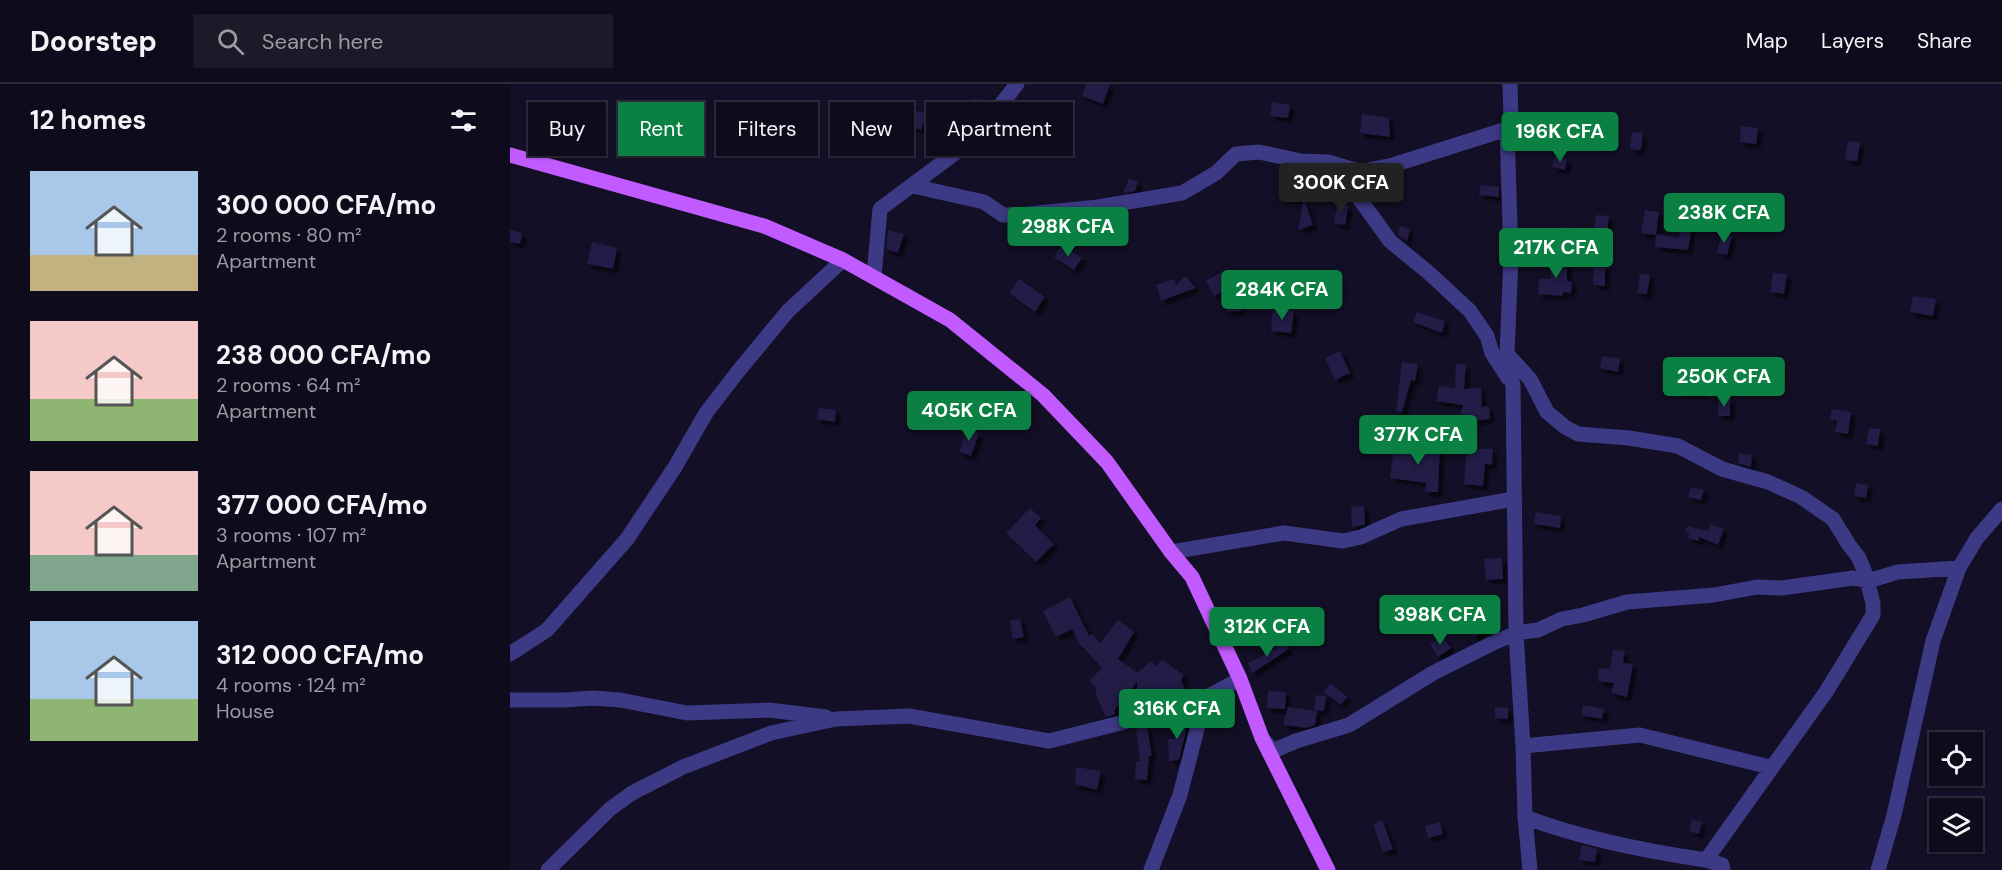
<!DOCTYPE html>
<html lang="en">
<head>
<meta charset="utf-8">
<style>
	:root { --surface:#0e0b1c; --page:#1c1929; --text:#f1f3f6; --muted:#9b9ba3; --line:#2e2b3b; --accent:#0b8043 }
	body { margin:0; font-family:"DM Sans",sans-serif; background:var(--page); color:var(--text); height:100vh; display:flex; flex-direction:column; font-size:22px; white-space:nowrap }
	* { box-sizing:border-box; margin:0 }
	p { font-size:20px; color:var(--muted) }
	.icon { flex:none; width:33px; height:33px; fill:none; stroke:currentColor; stroke-width:2; stroke-linecap:round; stroke-linejoin:round }
	.map { position:relative; flex:1; overflow:hidden }
	.details { display:flex; flex-direction:column; background:var(--surface); width:510px }
	.details>* { flex:none }
	.banner { position:absolute; left:18px; top:18px; width:570px; height:54px; display:flex; gap:12px }
	.buttons { position:absolute; left:1419px; top:648px; display:grid; gap:12px }
	.buttons a { display:grid; place-items:center; width:54px; height:54px; border-radius:0px; background:var(--surface); box-shadow:0 2px 4px #0004,0 0 0 2px var(--line); font-size:30px }
	.price { position:absolute; translate:-50% -51px; padding:0 14px; border-radius:6px; background:var(--accent); color:#fff; font-size:20px; line-height:39px; filter:drop-shadow(0 2px 3px #0008) }
	.price::after { content:''; position:absolute; left:50%; top:36px; width:18px; height:14px; margin-left:-9px; background:inherit; clip-path:polygon(0 0,100% 0,50% 100%) }
	.price.selected { background:#222; color:#fff }
	ul { padding:0; list-style:none }
	li { display:flex; align-items:center; gap:18px; height:150px; padding:0 30px }
	li span { display:grid; place-items:center; flex:none; width:168px; height:120px; border-radius:0px; color:#555 }
	li>.icon { margin-inline-start:auto }
	span .icon { width:72px; height:72px; fill:#fffc; stroke-width:1 }
	li b { font-size:26px }
	h2 { display:flex; justify-content:space-between; align-items:center; height:72px; padding:0 30px; font-size:26px }
	.chip { padding:0 21px; border-radius:0px; background:var(--surface); box-shadow:0 2px 4px #0004,0 0 0 2px var(--line); font-size:21px; line-height:54px }
	.chip.selected { background:var(--accent); color:#fff }
	header { display:flex; align-items:center; gap:36px; box-sizing:border-box; height:84px; padding:0 30px; background:var(--surface); border-bottom:2px solid var(--line) }
	header strong { font-size:28px }
	nav { display:flex; gap:33px; margin-inline-start:auto; font-size:21px }
	.search { width:420px; height:54px; background:var(--page); display:flex; align-items:center; gap:15px; box-sizing:border-box; padding:0 21px; border-radius:0px; color:var(--muted); font-size:22px }
	main { display:flex; flex:1; min-height:0 }
	.map>svg:first-child { display:block }
</style>
</head>
<body>
<header>
<strong>Doorstep</strong>
<div class="search"><svg class="icon" aria-label="search" viewBox="0 0 24 24"><circle cx="10" cy="10" r="6"/><path d="M15 15l6 6"/></svg>Search here</div>
<nav><a>Map</a><a>Layers</a><a>Share</a></nav>
</header>
<main>
<section class="details">
<h2>12 homes<svg class="icon" aria-label="filters" viewBox="0 0 24 24"><path d="M4 7h16M4 17h16"/><circle cx="9" cy="7" r="2"/><circle cx="15" cy="17" r="2"/></svg></h2>
<ul>
<li><span style="background:linear-gradient(#a9c7e8 70%,#c2b280 0)"><svg class="icon" aria-label="home" viewBox="0 0 24 24"><path d="M3 11l9-7 9 7M6 9v11h12V9"/></svg></span><div><b>300 000 CFA/mo</b><p>2 rooms · 80 m²</p><p>Apartment</p></div></li>
<li><span style="background:linear-gradient(#f6c9c9 65%,#8fb573 0)"><svg class="icon" aria-label="home" viewBox="0 0 24 24"><path d="M3 11l9-7 9 7M6 9v11h12V9"/></svg></span><div><b>238 000 CFA/mo</b><p>2 rooms · 64 m²</p><p>Apartment</p></div></li>
<li><span style="background:linear-gradient(#f6c9c9 70%,#7fa58c 0)"><svg class="icon" aria-label="home" viewBox="0 0 24 24"><path d="M3 11l9-7 9 7M6 9v11h12V9"/></svg></span><div><b>377 000 CFA/mo</b><p>3 rooms · 107 m²</p><p>Apartment</p></div></li>
<li><span style="background:linear-gradient(#a9c7e8 65%,#8fb573 0)"><svg class="icon" aria-label="home" viewBox="0 0 24 24"><path d="M3 11l9-7 9 7M6 9v11h12V9"/></svg></span><div><b>312 000 CFA/mo</b><p>4 rooms · 124 m²</p><p>House</p></div></li>
</ul>
</section>
<div class="map">
<svg width="1492" height="786" viewBox="0 0 1492 786">
	<defs>
		<filter id="shadow"><feDropShadow dx="4.5" dy="4.5" stdDeviation="1.5" flood-color="#0009"/></filter>
	</defs>
	<rect width="100%" height="100%" fill="#130f26"/>
	<path fill="#241b47" filter="url(#shadow)" d="M576,0h24l-7,20 -21,-8z
		M465,14l13,7 -11,14 -10,-5z
		M505,18l48,29 -1,2 -22,-5 -2,8 -15,-4v-4l-18,-11z
		M762,18l18,3 -2,13 -18,-2z
		M399,24l17,6 -5,16 -17,-7z
		M852,30l27,4 1,19 -30,-4z
		M256,36l9,5 -8,14 -9,-5z
		M1231,42l17,2 -2,16 -16,-2z
		M1122,48l11,1 -2,17 -11,-1z
		M1338,57l12,2 -3,18 -12,-1z
		M1045,72l12,3 -2,11 -13,-3z
		M777,90l15,2 -2,24 -15,-1z
		M619,94l9,4 -3,9 -12,2z
		M970,101l19,2v10l-20,-2z
		M794,114l9,27 -15,5z
		M827,120l11,2 -3,19 -11,-2z
		M1135,126l14,2 -3,23 -15,-2z
		M1086,131l13,1 -3,23 -13,-2z
		M1171,139l11,1 -4,26 -33,-3 1,-13 23,3z
		M890,142l10,3 -3,12 -9,-6z
		M1051,143l14,1 -3,20 -13,-2z
		M0,146l12,3 -2,11 -10,-2z
		M378,146l16,4 -6,19 -12,-4z
		M1212,149l10,3 -5,19 -10,-2z
		M82,158l25,6 -4,21 -26,-5z
		M552,161l20,13 -8,12 -20,-13z
		M1041,174h16v23l5,1 -1,11 -8,-1v4l-25,-2 1,-15h12z
		M1084,182h11v20l-12,-1z
		M712,188l2,3 18,36 -15,1 -2,-21 -11,5 -8,-15z
		M1263,189l14,1 -3,20 -14,-2z
		M1130,190l10,1 -3,19 -10,-1z
		M675,192l11,12 -39,14 4,-3 -5,-14 18,-6 2,6z
		M509,195l26,18 -10,15 -26,-19z
		M1403,212l23,3 -3,17 -23,-4z
		M763,225l21,2 -3,22 -20,-2z
		M907,228l28,9 -3,12 -29,-11z
		M830,267l10,22 -15,7 -10,-22z
		M1092,272l18,3 -2,13 -18,-4z
		M892,278l16,2 -3,17 -4,-1 -9,32 -6,-1z
		M946,280h10l-2,25 17,-1 1,19 7,-1 1,13 -16,2 -14,-4 3,-12 -27,-4 3,-15 16,2z
		M1162,292l19,2 -1,3 14,1 -1,12 -33,-3z
		M1208,315h12v17h-12z
		M309,324l17,2 -1,12 -18,-3z
		M1322,325l19,3 -3,22 -13,-2 2,-12h-7z
		M1359,344l11,1 -2,17 -12,-2z
		M457,345l12,4 -8,23 -12,-4z
		M912,360l18,2 -2,46h-13l1,-9 -36,-5 4,-29 28,3z
		M957,364l26,1 -1,16 -7,-1 -2,22 -19,-2z
		M1229,369l13,2 -1,12 -13,-4z
		M1346,399l12,2 -2,13 -12,-2z
		M1181,403l13,3 -3,10 -13,-3z
		M854,422l1,19 -13,2 -1,-20z
		M520,424l11,10 -6,7 19,19 -18,18 -30,-29z
		M1026,428l25,4 -1,12 -26,-4z
		M1200,440l14,5 -6,16 -19,-8v4l-11,-3 1,-5 -4,-1 2,-6 21,5z
		M992,474l1,21 -17,1 -2,-21z
		M560,513l19,39 3,-2 8,9 18,-23 16,12 -16,27 20,14 13,-12 5,5 6,-6 22,15 -3,5 6,14 -51,15 1,-27 -23,29 2,3 -10,3 -11,-24 2,-4 -8,-8 13,-13 -23,-25 -7,-14 -16,8 -13,-26z
		M510,535l4,18 -11,2 -3,-18z
		M970,535l6,11 -12,7 -6,-11z
		M739,543l3,11 -17,6 -5,-9z
		M932,552l9,12 -13,9 -8,-13z
		M776,559l3,6 -37,24 -4,-10z
		M1103,566l12,1 -2,12 10,1 -6,33 -16,-4 3,-10 -16,-2 1,-13 11,1z
		M820,599l17,14 -6,8 -17,-13z
		M758,607l18,1 -1,17 -18,-1z
		M806,611l10,1 -2,15 -10,-1z
		M1073,621l21,4 -2,10 -21,-4z
		M778,623l29,4 -2,14 -9,3 -23,-3z
		M985,623l13,1v11l-13,-1z
		M666,635l11,1 -2,15 -6,25 -10,1 -1,-22h6z
		M637,642l5,30h-3l-2,24 -12,-1 1,-18h4l-4,-32z
		M566,683l25,4 -4,19 -22,-6z
		M872,736l11,29 -10,3 -10,-28z
		M1182,736l10,2 -3,12 -10,-3z
		M930,738l3,12 -15,4 -3,-12z
		M1072,761l15,4 -2,13 -16,-2z"/>
	<g fill="none" stroke-linecap="round" stroke-linejoin="round">
		<path stroke="#3d3a85" stroke-width="15" d="M1000,0l1,36 -4,9 4,128 -4,97 6,32 3,247 7,113 2,71 5,53
			M814,83l15,8 12,12 39,54 39,32 41,38 17,25 5,17 16,25
			M403,102l71,16 19,13 26,-1 69,-7 84,-14 34,-20 20,-19 23,-2 42,9 27,1 27,8 8,1 30,-6 114,-36
			M364,192l6,-67 94,-70 43,-55
			M997,270l23,25 17,33 18,15 13,7 51,4 49,8 44,23 46,13 33,15 32,22 16,26 10,13 6,15 8,30v12l-47,77 -120,168c-61,-9 -123,-21 -181,-43
			M661,468l113,-19 59,8 18,-4 40,-18 113,-20
			M0,570l37,-24 80,-91 48,-72 31,-54 30,-39 52,-63 55,-51
			M0,616h54l29,-2 27,2 67,13 82,-3 57,7
			M752,654l11,13 23,-10 53,-16 84,-52 58,-29 25,-11 22,-3 24,-11 21,-4 44,-13 87,-7 43,-8 25,1 71,-10 15,3 30,-9 61,-4
			M1013,662l117,-11 130,32
			M1196,776l16,5 1,5
			M38,786l62,-61 22,-16 51,-26 88,-34 65,-14 73,-3 140,25 95,-24 61,-19 35,-19
			M641,786l29,-75 25,-97
			M1368,786l16,-55 39,-174 26,-73 18,-30 25,-29"/>
		<path stroke="#c25bff" stroke-width="15" d="M0,71l254,71 79,34 107,60 93,75 64,67 64,90 21,25 48,102 22,59 66,132"/>
	</g>
</svg>
<div class="buttons">
<a><svg class="icon" aria-label="locate" viewBox="0 0 24 24"><circle cx="12" cy="12" r="6"/><path d="M12 2v4M12 18v4M2 12h4M18 12h4"/></svg></a>
<a><svg class="icon" aria-label="layers" viewBox="0 0 24 24"><path d="M12 4l9 5-9 5-9-5zM3 14l9 5 9-5"/></svg></a>
</div>
<b class="price" style="left:1050px;top:79px">196K CFA</b>
<b class="price selected" style="left:831px;top:130px">300K CFA</b>
<b class="price" style="left:1214px;top:160px">238K CFA</b>
<b class="price" style="left:558px;top:174px">298K CFA</b>
<b class="price" style="left:1046px;top:195px">217K CFA</b>
<b class="price" style="left:772px;top:237px">284K CFA</b>
<b class="price" style="left:1214px;top:324px">250K CFA</b>
<b class="price" style="left:459px;top:358px">405K CFA</b>
<b class="price" style="left:908px;top:382px">377K CFA</b>
<b class="price" style="left:930px;top:562px">398K CFA</b>
<b class="price" style="left:757px;top:574px">312K CFA</b>
<b class="price" style="left:667px;top:656px">316K CFA</b>
<div class="banner">
<a class="chip">Buy</a>
<a class="chip selected">Rent</a>
<a class="chip">Filters</a>
<a class="chip">New</a>
<a class="chip">Apartment</a>
</div>
</div>
</main>
</body>
</html>
